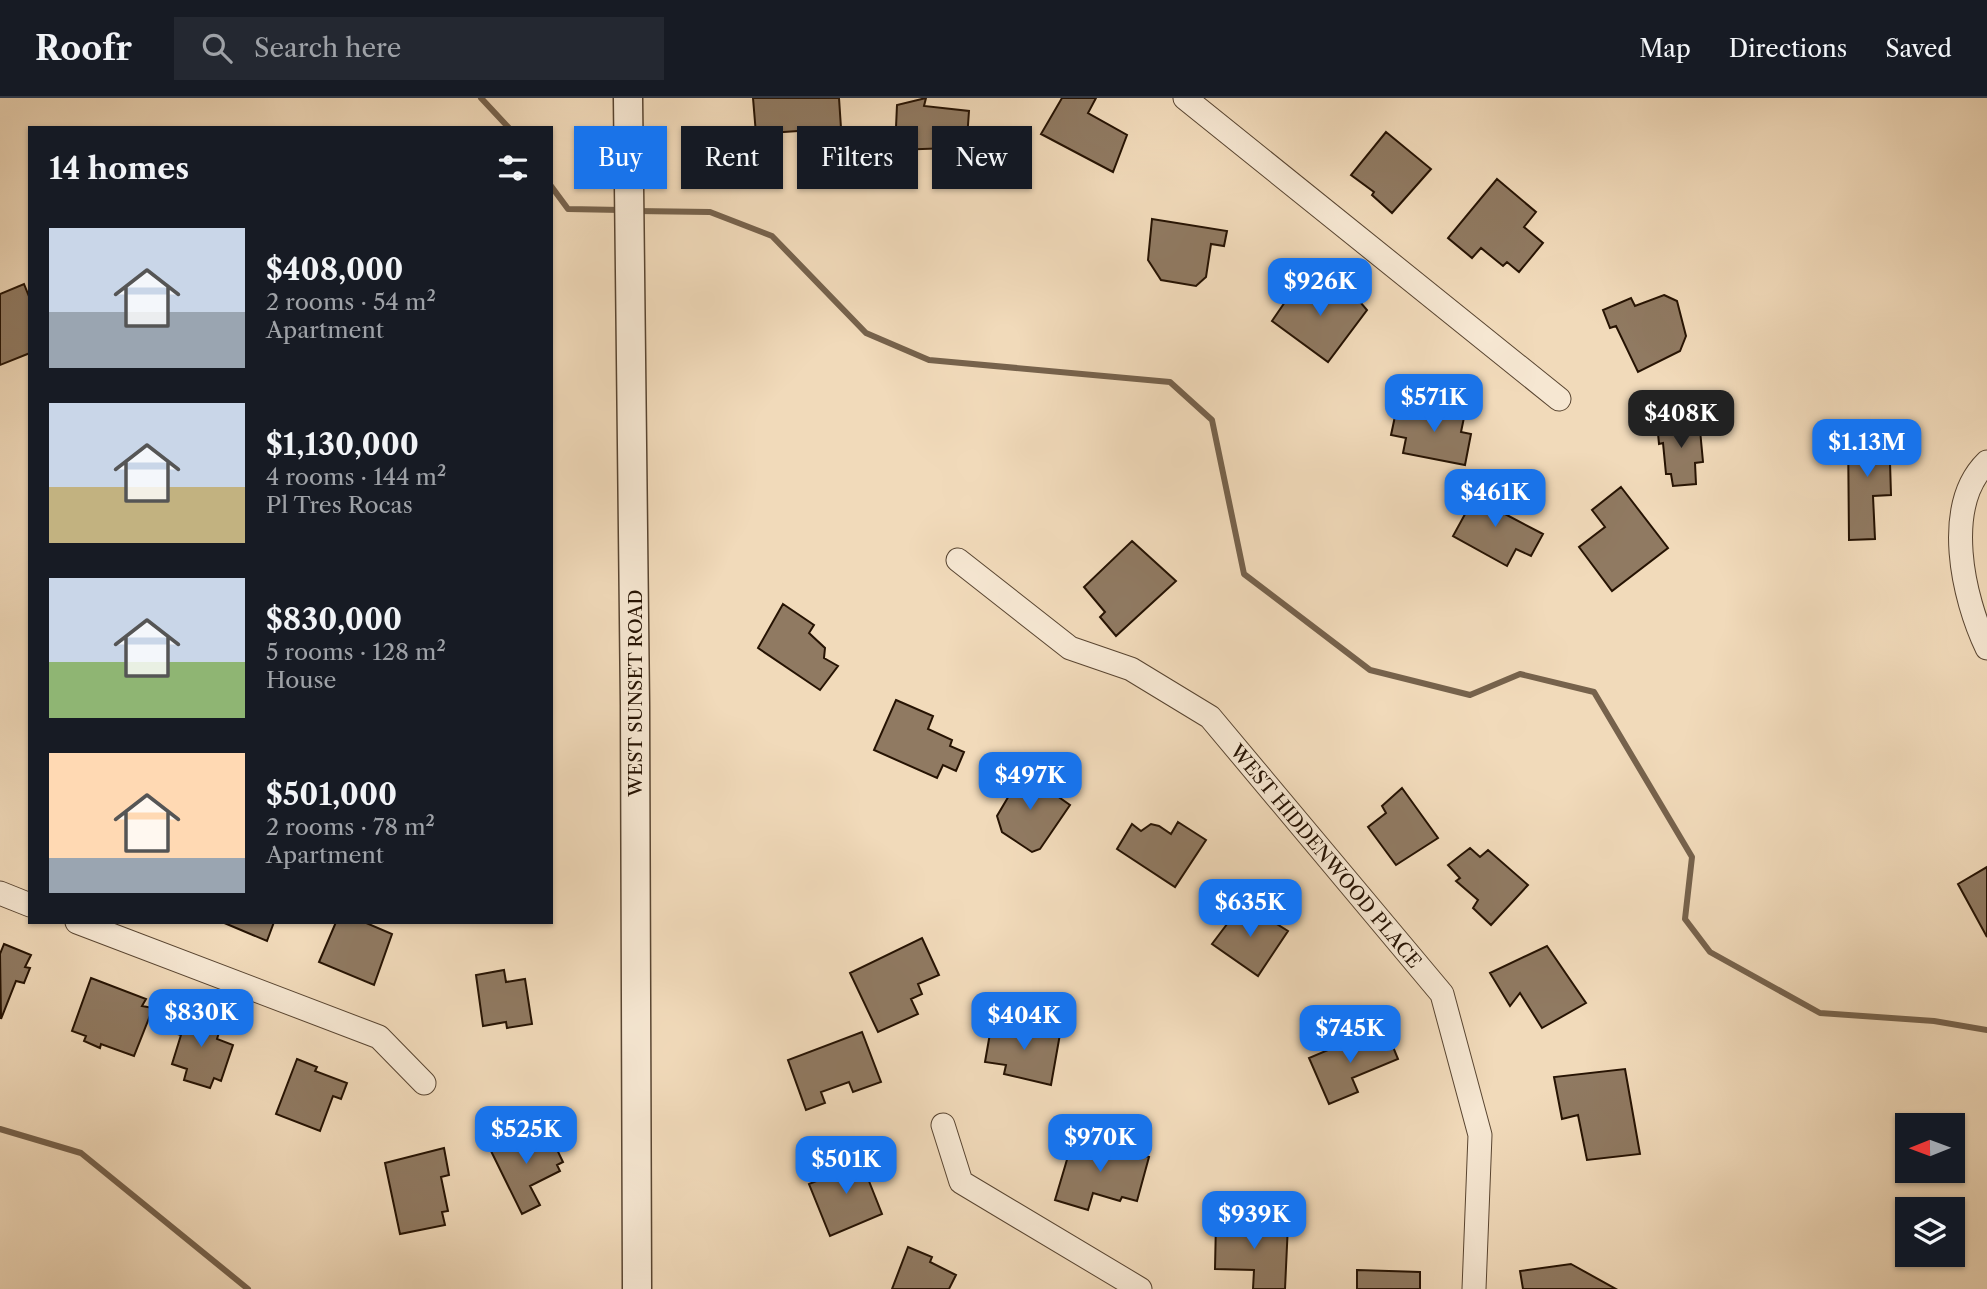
<!DOCTYPE html>
<html lang="en">
<head>
<meta charset="utf-8">
<style>
	:root { --surface:#171b24; --page:#242831; --text:#f1f3f6; --muted:#9ea1a6; --line:#363941; --accent:#1a73e8 }
	body { margin:0; font-family:"Libre Caslon Text",serif; background:var(--page); color:var(--text); height:100vh; display:flex; flex-direction:column; font-size:26px; white-space:nowrap }
	* { box-sizing:border-box; margin:0 }
	p { font-size:23px; color:var(--muted) }
	.icon { flex:none; width:38px; height:38px; fill:none; stroke:currentColor; stroke-width:2; stroke-linecap:round; stroke-linejoin:round }
	.map { position:relative; flex:1; overflow:hidden }
	.details { position:absolute; left:28px; top:28px; width:525px; height:798px; display:flex; flex-direction:column; background:var(--surface); border-radius:0px; box-shadow:0 2px 5px #0004 }
	.details>* { flex:none }
	.banner { position:absolute; left:574px; top:28px; width:665px; height:63px; display:flex; gap:14px }
	.needle { width:46px; rotate:269deg }
	.buttons { position:absolute; left:1895px; top:1015px; display:grid; gap:14px }
	.buttons a { display:grid; place-items:center; width:70px; height:70px; border-radius:0px; background:var(--surface); box-shadow:0 2px 5px #0004; font-size:35px }
	.price { position:absolute; translate:-50% -60px; padding:0 16px; border-radius:14px; background:var(--accent); color:#fff; font-size:23px; line-height:46px; filter:drop-shadow(0 2px 4px #0008) }
	.price::after { content:''; position:absolute; left:50%; top:42px; width:21px; height:16px; margin-left:-10px; background:inherit; clip-path:polygon(0 0,100% 0,50% 100%) }
	.price.active { background:#222; color:#fff }
	ul { padding:0; list-style:none }
	li { display:flex; align-items:center; gap:21px; height:175px; padding:0 21px }
	li span { display:grid; place-items:center; flex:none; width:196px; height:140px; border-radius:0px; color:#555 }
	li>.icon { margin-inline-start:auto }
	span .icon { width:84px; height:84px; fill:#fffc; stroke-width:1 }
	li b { font-size:30px }
	h2 { display:flex; justify-content:space-between; align-items:center; height:84px; padding:0 21px; font-size:30px }
	.pill { padding:0 24px; border-radius:0px; background:var(--surface); box-shadow:0 2px 5px #0004; font-size:24px; line-height:63px }
	.pill.active { background:var(--accent); color:#fff }
	header { display:flex; align-items:center; gap:42px; box-sizing:border-box; height:98px; padding:0 35px; background:var(--surface); border-bottom:2px solid var(--line) }
	header strong { font-size:33px }
	nav { display:flex; gap:38px; margin-inline-start:auto; font-size:24px }
	.search { width:490px; height:63px; background:var(--page); display:flex; align-items:center; gap:18px; box-sizing:border-box; padding:0 24px; border-radius:0px; color:var(--muted); font-size:26px }
	.map>svg:first-child { display:block }
</style>
</head>
<body>
<header>
<strong>Roofr</strong>
<div class="search"><svg class="icon" aria-label="search" viewBox="0 0 24 24"><circle cx="10" cy="10" r="6"/><path d="M15 15l6 6"/></svg>Search here</div>
<nav><a>Map</a><a>Directions</a><a>Saved</a></nav>
</header>
<div class="map">
<svg width="1987" height="1191" viewBox="0 0 1987 1191">
	<rect width="100%" height="100%" fill="#f1daba"/>
	<filter id="stains"><feTurbulence type="fractalNoise" baseFrequency=".00286" numOctaves="4"/><feColorMatrix values="0 0 0 0 .2 0 0 0 0 .09 0 0 0 0 .02 0 0 0 .5 -.17"/></filter>
	<radialGradient id="worn" r=".72"><stop offset=".6" stop-color="#630" stop-opacity="0"/><stop offset="1" stop-color="#630" stop-opacity=".3"/></radialGradient>
	<g fill="none" stroke-linecap="round" stroke-linejoin="round">
		<path stroke="#76624c" stroke-width="6" d="M481,0l28,30
			M551,88l17,23 53,1
			M636,113l74,1 62,24 94,97 63,27 241,22 42,38 32,154 126,96 100,25 50,-21 74,18 98,165 -7,62 25,33 110,61 114,8 53,9
			M0,1031l81,24 167,136"/>
	</g>
	<path fill="#907a62" stroke="#261303" stroke-width="2" d="M753,0h86l2,30 -85,6z
		M926,0l-2,8 45,5 -2,28 -17,-4v13l-55,2 2,-45z
		M1062,0h34l-8,15 39,22 -14,37 -72,-38z
		M1386,34l45,37 -39,44 -20,-18 2,-3 -23,-17z
		M1497,81l39,33 -12,15 19,16 -24,29 -12,-10 -4,4 -22,-18 -9,10 -24,-20z
		M1152,121l75,12 -3,15 -13,-2 -5,33 -10,9 -35,-6 -13,-20z
		M1300,182l32,18 11,-16 24,28 -39,52 -56,-41z
		M24,186l6,15v54l-30,12v-71z
		M1664,197l13,6 9,35 -6,15 -42,21 -22,-46 -6,2 -7,-18 28,-12 4,8z
		M1450,302l17,3 -6,29 10,2 -6,31 -62,-12 3,-15 -15,-3 6,-28 50,10z
		M1699,321l4,43 -8,1 1,21 -23,2 -2,-12h-5l-3,-31 -4,1 -2,-21z
		M1889,331l2,66 -18,1 2,43 -26,1 -1,-109z
		M1481,387l28,16 -6,12 40,21 -12,22 -15,-7 -9,17 -54,-30z
		M1621,389l47,61 -56,43 -33,-44 26,-20 -13,-17z
		M1132,443l44,40 -60,55 -16,-19 5,-5 -21,-25z
		M783,506l31,21 -5,8 16,15 -1,10 14,8 -18,24 -62,-42z
		M896,602l37,16 -5,13 24,11 -2,6 14,6 -8,19 -13,-6 -6,13 -63,-28z
		M1011,675l26,9 33,23 -30,44 -8,3 -30,-20 -5,-16 13,-22 -9,-5z
		M1402,690l36,50 -42,27 -28,-38 18,-14 -4,-7z
		M1178,724l28,18 -31,47 -58,-38 15,-25 9,7 10,-7 8,2 12,8z
		M1470,750l10,9 8,-7 40,35 -37,40 -18,-17 5,-8 -22,-19 4,-3 -12,-13z
		M1987,769v70l-29,-53z
		M1243,805l45,28 -30,45 -46,-32z
		M222,824h52l-7,19z
		M336,824h28l28,12 -18,51 -55,-23z
		M922,840l17,37 -21,9 4,10 -11,5 7,15 -40,18 -28,-59z
		M4,846l27,11 -6,12 5,1 -6,15 -8,-2 -15,38 -1,-65z
		M1547,848l39,57 -44,25 -22,-35 -10,13 -20,-33z
		M504,872l2,12 19,-3 7,45 -25,4 -1,-6 -23,4 -7,-51z
		M91,880l55,21 -4,7 11,2 -19,48 -33,-12 -1,4 -16,-7 2,-5 -14,-5z
		M181,912l41,13 -5,16 16,6 -12,36 -7,-3 -4,10 -26,-8 3,-11 -15,-5 9,-29 -7,-2z
		M992,924l68,12 -9,51 -47,-11 2,-9 -21,-3z
		M862,934l19,50 -28,10 -4,-10 -28,10 4,11 -19,7 -18,-50z
		M1368,935l4,11 17,-7 9,22 -46,19 6,14 -29,12 -20,-46z
		M297,961l20,8 -2,4 32,12 -6,16 -8,-3 -13,35 -44,-17z
		M1625,971l15,85 -53,6 -9,-45 -16,4 -8,-42z
		M523,1032l7,14 20,-9 13,27 -6,3 3,6 -30,15 10,19 -18,9 -33,-67z
		M1074,1038l75,21 -12,44 -15,-4 -2,4 -27,-8 -5,17 -33,-10z
		M444,1050l5,27 -8,2 7,34 -6,1 3,13 -45,9 -15,-71z
		M857,1053l25,63 -52,22 -21,-52 32,-13 -5,-11z
		M1216,1123l72,3 -3,65h-32l1,-19 -39,-1z
		M908,1149l24,10 -2,5 26,13 -7,14h-57z
		M1571,1166l45,25h-93l-3,-18z
		M1357,1172l63,2v17h-63z"/>
	<g fill="none" stroke-linecap="round" stroke-linejoin="round">
		<g stroke="#594531" stroke-width="25">
			<path id="minor" d="M1185,0l374,301
				M1987,364c-45,44 -24,136 0,186
				M958,462l112,88 61,21 79,48 232,277 38,141 -6,154
				M0,795l30,12
				M77,824l302,115 45,46
				M943,1027l18,57 179,107"/>
		</g>
		<g stroke="#594531" stroke-width="31">
			<path id="tertiary" d="M628,0l7,607 2,584"/>
		</g>
		<use href="#minor" stroke="#f6e7d2" stroke-width="23"/>
		<use href="#tertiary" stroke="#f6e7d2" stroke-width="28"/>
	</g>
	<g text-anchor="middle" stroke-width="6" stroke-linejoin="round" paint-order="stroke">
		<g font-size="19" fill="#261303" stroke="#f6e7d2">
			<text transform="translate(635 595) rotate(-90)" y="7">WEST SUNSET ROAD</text>
			<text transform="translate(1326 758) rotate(50)" y="7">WEST HIDDENWOOD PLACE</text>
		</g>
	</g>
	<rect width="100%" height="100%" filter="url(#stains)"/>
	<rect width="100%" height="100%" fill="url(#worn)"/>
</svg>
<div class="buttons">
<a><svg class="needle" viewBox="-14 -14 28 28"><path d="M0-13l5 13h-10z" fill="#e53935"/><path d="M0 13l5-13h-10z" fill="#9ea1a6"/></svg></a>
<a><svg class="icon" aria-label="layers" viewBox="0 0 24 24"><path d="M12 4l9 5-9 5-9-5zM3 14l9 5 9-5"/></svg></a>
</div>
<b class="price" style="left:1320px;top:220px">$926K</b>
<b class="price" style="left:1434px;top:336px">$571K</b>
<b class="price active" style="left:1681px;top:352px">$408K</b>
<b class="price" style="left:1867px;top:381px">$1.13M</b>
<b class="price" style="left:1495px;top:431px">$461K</b>
<b class="price" style="left:1030px;top:714px">$497K</b>
<b class="price" style="left:1250px;top:841px">$635K</b>
<b class="price" style="left:201px;top:951px">$830K</b>
<b class="price" style="left:1024px;top:954px">$404K</b>
<b class="price" style="left:1350px;top:967px">$745K</b>
<b class="price" style="left:526px;top:1068px">$525K</b>
<b class="price" style="left:1100px;top:1076px">$970K</b>
<b class="price" style="left:846px;top:1098px">$501K</b>
<b class="price" style="left:1254px;top:1153px">$939K</b>
<div class="banner">
<a class="pill active">Buy</a>
<a class="pill">Rent</a>
<a class="pill">Filters</a>
<a class="pill">New</a>
</div>
<section class="details">
<h2>14 homes<svg class="icon" aria-label="filters" viewBox="0 0 24 24"><path d="M4 7h16M4 17h16"/><circle cx="9" cy="7" r="2"/><circle cx="15" cy="17" r="2"/></svg></h2>
<ul>
<li><span style="background:linear-gradient(#c9d6e8 60%,#9aa5b1 0)"><svg class="icon" aria-label="home" viewBox="0 0 24 24"><path d="M3 11l9-7 9 7M6 9v11h12V9"/></svg></span><div><b>$408,000</b><p>2 rooms · 54 m²</p><p>Apartment</p></div></li>
<li><span style="background:linear-gradient(#c9d6e8 60%,#c2b280 0)"><svg class="icon" aria-label="home" viewBox="0 0 24 24"><path d="M3 11l9-7 9 7M6 9v11h12V9"/></svg></span><div><b>$1,130,000</b><p>4 rooms · 144 m²</p><p>Pl Tres Rocas</p></div></li>
<li><span style="background:linear-gradient(#c9d6e8 60%,#8fb573 0)"><svg class="icon" aria-label="home" viewBox="0 0 24 24"><path d="M3 11l9-7 9 7M6 9v11h12V9"/></svg></span><div><b>$830,000</b><p>5 rooms · 128 m²</p><p>House</p></div></li>
<li><span style="background:linear-gradient(#ffd9b3 75%,#9aa5b1 0)"><svg class="icon" aria-label="home" viewBox="0 0 24 24"><path d="M3 11l9-7 9 7M6 9v11h12V9"/></svg></span><div><b>$501,000</b><p>2 rooms · 78 m²</p><p>Apartment</p></div></li>
</ul>
</section>
</div>
</body>
</html>
